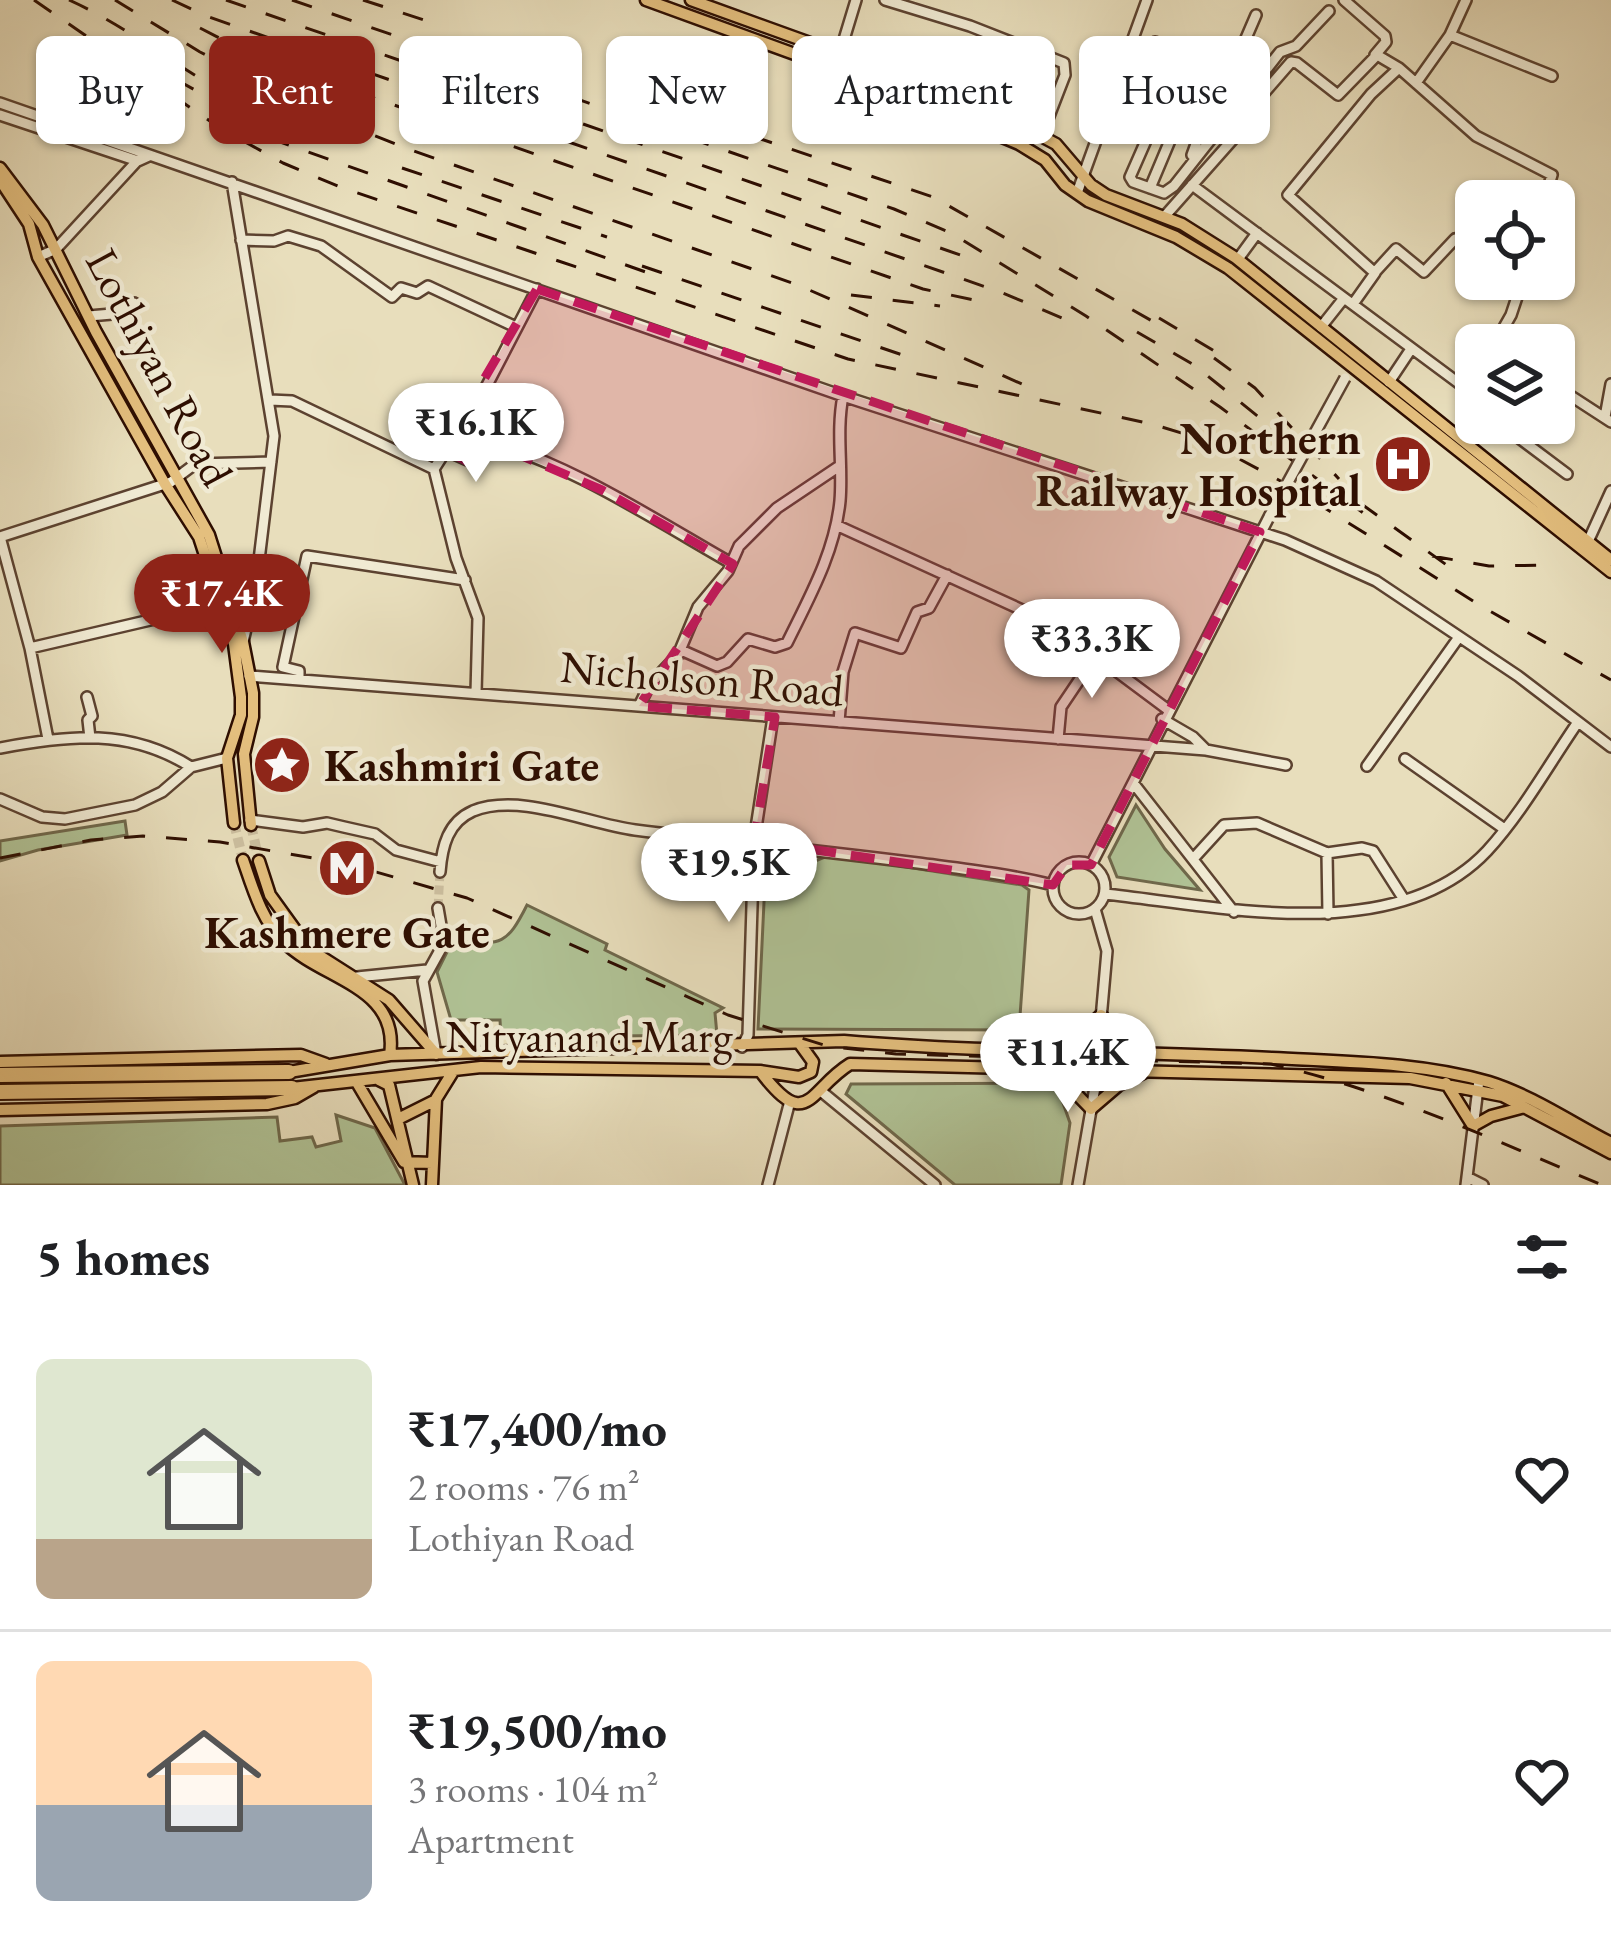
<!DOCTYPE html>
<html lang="en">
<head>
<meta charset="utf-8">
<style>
	:root { --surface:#fff; --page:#f2f2f2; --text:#202124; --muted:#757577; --line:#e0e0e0; --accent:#8f2418 }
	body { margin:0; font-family:"EB Garamond",serif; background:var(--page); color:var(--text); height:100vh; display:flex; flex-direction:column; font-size:45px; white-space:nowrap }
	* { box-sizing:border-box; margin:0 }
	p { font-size:39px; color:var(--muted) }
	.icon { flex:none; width:66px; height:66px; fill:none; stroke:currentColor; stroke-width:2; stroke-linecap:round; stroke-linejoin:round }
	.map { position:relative; height:1185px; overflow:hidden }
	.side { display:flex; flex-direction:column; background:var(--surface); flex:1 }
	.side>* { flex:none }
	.hud { position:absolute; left:36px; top:36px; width:1539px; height:108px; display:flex; gap:24px }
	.controls { position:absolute; left:1455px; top:180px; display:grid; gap:24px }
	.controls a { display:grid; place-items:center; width:120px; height:120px; border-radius:18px; background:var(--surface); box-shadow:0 3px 9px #0004; font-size:60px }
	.price { position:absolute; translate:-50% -102px; padding:0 27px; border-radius:42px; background:#fff; color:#222; font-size:39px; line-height:78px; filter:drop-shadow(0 3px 6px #0008) }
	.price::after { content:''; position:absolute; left:50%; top:72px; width:36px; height:27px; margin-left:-18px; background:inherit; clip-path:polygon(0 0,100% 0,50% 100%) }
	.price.on { background:var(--accent); color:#fff }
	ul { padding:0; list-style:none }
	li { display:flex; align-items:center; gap:36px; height:300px; padding:0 36px }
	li+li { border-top:3px solid var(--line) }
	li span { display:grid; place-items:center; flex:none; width:336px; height:240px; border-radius:18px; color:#555 }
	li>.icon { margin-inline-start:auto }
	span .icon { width:144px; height:144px; fill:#fffc; stroke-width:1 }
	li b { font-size:51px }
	h2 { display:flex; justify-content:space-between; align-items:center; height:144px; padding:0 36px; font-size:51px }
	.chip { padding:0 42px; border-radius:18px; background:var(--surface); box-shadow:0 3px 9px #0004; font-size:42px; line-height:108px }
	.chip.on { background:var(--accent); color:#fff }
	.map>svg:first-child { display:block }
</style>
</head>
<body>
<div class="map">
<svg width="1611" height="1185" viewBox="0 0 1611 1185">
	<rect width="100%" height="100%" fill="#e8debc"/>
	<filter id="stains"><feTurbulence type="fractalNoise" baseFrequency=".00167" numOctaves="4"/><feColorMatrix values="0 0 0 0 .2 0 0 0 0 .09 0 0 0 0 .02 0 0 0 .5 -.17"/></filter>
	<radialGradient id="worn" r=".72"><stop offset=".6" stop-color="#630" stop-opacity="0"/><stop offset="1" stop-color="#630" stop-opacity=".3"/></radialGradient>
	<path fill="#b0c295" stroke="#6f684b" stroke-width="3" d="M617,45l61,21 -5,10c-17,6 -41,-2 -54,-15z
		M1136,805l29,44 35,41 -83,-13 -8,-20z
		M125,821l2,14 -89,15 -38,11v-20z
		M830,855l192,30 7,5 -10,140 -261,-1 7,-148z
		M527,905l80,39 -2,6 118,58 -8,5 2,22 -216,2 -1,-17h-49l-14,-48 16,-32c46,4 52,9 74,-35z
		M1056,1083l14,40 -9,62h-106l-109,-91 5,-10z
		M336,1115l39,13 30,57h-405v-59l277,-9 3,24 32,-4 4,10 25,-6z"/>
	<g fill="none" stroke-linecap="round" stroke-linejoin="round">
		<path stroke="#ccbfa0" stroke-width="9" stroke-dasharray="9 4.5" stroke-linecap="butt" d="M438,908l2,-36"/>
		<path stroke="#ccbfa0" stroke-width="10" stroke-dasharray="10 5" stroke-linecap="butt" d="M234,823l9,37
			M251,825l8,36"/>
		<g stroke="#5c4230" stroke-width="14">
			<path id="minor" d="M885,0l85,26 94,37 1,12 -24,62
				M1344,0l41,36 1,6 -11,13
				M1450,35l102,41
				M1155,42l98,42
				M1184,54l-54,123 3,5 31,11 10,-7 106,-134 16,-6 33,-35
				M839,56l17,-56
				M1231,73l25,-58
				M1416,83l34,-48 16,-35
				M0,103l843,293 442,144 91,41 142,95 93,71
				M0,115l138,46 11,-5
				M1192,155l31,-85
				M232,182l42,254 -18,149 -13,57
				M1192,185l284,211
				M1150,188l53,-126
				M1077,193l70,-193
				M1164,217l78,-88 9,-21 40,-46 6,1 41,32 39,-40 22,13 77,68 76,39 -8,26
				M241,240l33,1 14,-5 33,10 71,51 9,-9 16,5 11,-7 88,41
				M38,257l18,-8 82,-89
				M1238,259l19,-26
				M1375,272l21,-23 28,23 31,-33 21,11
				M1353,304l22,-31 -87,-78 83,-101 28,-26
				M89,316l23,-2 22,-11
				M1321,327l23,-29
				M1494,345l17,-30 12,-36
				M1389,382l22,-33
				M1554,385l57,37
				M270,400l22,1 142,68
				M1605,417l6,-33
				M1499,423l68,51
				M482,440c82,20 175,81 249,123
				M443,449l29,13 24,-52
				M836,525l217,99 114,85
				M1586,546l25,-55
				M30,648l189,-44
				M681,650l36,16 10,-4 21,-23 27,8 12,-4c22,-45 48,-91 53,-142 3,-35 -4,-69 3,-105
				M249,676l957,74 80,15
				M299,680v-9l-16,-4 24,-111 158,24
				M476,693l2,-75 -22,-60 -22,-89 50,-78 53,-102
				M87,697l5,19 -4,4 2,18
				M639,706l11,-22 28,-29 20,-48 30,-36 11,-25 38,-38 61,-41
				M1162,719l31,18 13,13
				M839,722l4,-50 12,-39 46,15 16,-36 12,-4 18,-33
				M48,739l-18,-91 -30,-111 171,-55 24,-18 76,-2
				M1058,739l3,-32 35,-52
				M0,748c69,-13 130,-20 191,19
				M1405,759l98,69
				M1367,766l92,-129
				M1134,784l100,128
				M0,799l42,18 23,2 70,-14 27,-13 29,-25 36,-9
				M250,820l53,7 24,-4 17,4 31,7 21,16 45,12
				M1327,853l1,61
				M1193,859l31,-34 33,-2 70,30 35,-5 11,3 30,47
				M1053 888a26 26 0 1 1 52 0a26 26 0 1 1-52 0Z
				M1091,865l179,-350
				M440,872c2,-26 8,-50 33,-61 47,-19 115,13 162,19 95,12 189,21 283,33 45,6 91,11 135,22
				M1105,894c114,12 291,54 382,-43 35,-38 62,-87 91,-129
				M357,977l70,-7
				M742,1047l6,-12 6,-194 19,-124
				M436,1054l-13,-73 21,-38 -6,-35
				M822,1092l113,93
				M1467,1177l16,8
				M768,1185l22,-84
				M1078,1185l17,-98 12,-136 -12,-42
				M1466,1185l13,-105"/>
		</g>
		<g stroke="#2e0e01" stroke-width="15">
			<path id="major" d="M646,0l220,80 153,64 26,16 20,25 23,16 88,36 52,31 383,304
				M691,0l180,65 155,63 30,16 35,41 15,10 76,29 54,34 375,302
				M0,168l43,57 53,107 113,203 34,107 10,51v24l-9,37 7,71
				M0,180l29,44 9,33 127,227 34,53 35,107 7,53v18l-14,43 7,65
				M243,860c10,29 19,61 41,82 40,39 116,44 106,113
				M259,861l11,34 39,54 80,51 47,54
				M1063,1049l38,-34 34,37
				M0,1062l301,-7 25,9
				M1051,1068l40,41 28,-24 26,-13
				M760,1071c48,63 48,19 90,-7l560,14 93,18 108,57
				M289,1072l101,-17 454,-14c142,12 286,10 428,17 72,4 147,4 217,24 42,13 83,41 122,61
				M379,1080l10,5 24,100
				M356,1081l48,81 28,1
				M1446,1083l27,43 18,-10 30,-8
				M292,1088l189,-21 279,4 39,6 12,-5 2,-10 -13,-18
				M0,1110l267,-6 28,-6 19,-11
				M400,1118l36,-18
				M432,1185l4,-86 18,-29"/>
		</g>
		<g stroke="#2e0e01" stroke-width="18">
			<path id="highway" d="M0,1075l289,-3
				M0,1092l292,-4"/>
		</g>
		<use href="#minor" stroke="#f0ead3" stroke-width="9"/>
		<use href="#major" stroke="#e4bf7e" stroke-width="10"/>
		<use href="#highway" stroke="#e4bf7e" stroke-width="14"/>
		<path stroke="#2e0e01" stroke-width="3" stroke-dasharray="21 21" stroke-linecap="butt" d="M34,0l186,128 63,35 57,24 508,172 304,65 52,16 84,45 193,121 130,74
			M69,0c53,24 96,58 145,87 33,20 70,30 106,42
			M115,0l85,52 130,66 81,32 387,135 242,107
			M172,0l37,17 794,276 73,31
			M226,0l743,258
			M292,0l602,209 57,24 135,83 134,91 150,111
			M363,0l61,20
			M200,28l56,29 667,232 69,15
			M175,79l111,61
			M752,136l181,61 235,133
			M269,138l385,137
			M402,168l205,69
			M642,266l278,95
			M851,295l89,11
			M1159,318l72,43
			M1137,332l57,33 66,53
			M1214,358l41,30 84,91
			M1360,503l88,63
			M1432,556l57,10 68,-1
			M0,858l91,-18 52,-4 77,6 128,22 119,34 261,117 99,31 69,8 375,10c115,26 223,76 331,121"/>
		<g stroke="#5c4230" stroke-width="14" stroke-linecap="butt">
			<path id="minor-bridge" d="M1270,515l75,-137"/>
		</g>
		<use href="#minor-bridge" stroke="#f0ead3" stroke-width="9"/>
	</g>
	<path fill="#c2185b" fill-opacity="0.2" stroke="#c2185b" stroke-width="9" stroke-dasharray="24 15" stroke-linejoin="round" d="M537,289l723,243 -169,333h-24l-14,20 -299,-44 21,-124 -136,-11 94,-142 -131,-74 -120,-51 -12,24 -27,-14z"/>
	<defs>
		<g id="hospital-disc" transform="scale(3)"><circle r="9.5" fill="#8f2418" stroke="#f0ead3"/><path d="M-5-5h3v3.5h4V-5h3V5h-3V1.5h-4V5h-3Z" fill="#fff"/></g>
		<g id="sight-disc" transform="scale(3)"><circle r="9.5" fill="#8f2418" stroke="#f0ead3"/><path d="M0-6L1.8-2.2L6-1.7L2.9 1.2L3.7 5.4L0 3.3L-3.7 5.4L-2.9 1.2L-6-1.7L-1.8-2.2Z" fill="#fff"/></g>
		<g id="metro-disc" transform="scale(3)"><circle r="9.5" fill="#8f2418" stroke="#f0ead3"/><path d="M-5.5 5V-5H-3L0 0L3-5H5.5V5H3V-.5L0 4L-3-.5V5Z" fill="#fff"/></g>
	</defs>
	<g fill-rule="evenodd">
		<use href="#hospital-disc" x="1403" y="464"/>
		<use href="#sight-disc" x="282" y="765"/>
		<use href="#metro-disc" x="347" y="868"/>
	</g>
	<g text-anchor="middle" stroke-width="9" stroke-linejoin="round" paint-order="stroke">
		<g font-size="45" fill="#2e0e01" stroke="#f0ead3">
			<text transform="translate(160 367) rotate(62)" y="16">Lothiyan Road</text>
			<text transform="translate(702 678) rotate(5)" y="16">Nicholson Road</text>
			<text x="589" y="1052">Nityanand Marg</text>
		</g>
		<g font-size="45" font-weight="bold" fill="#2e0e01" stroke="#f0ead3" text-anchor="end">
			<text x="1361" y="454">Northern<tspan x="1361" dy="52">Railway Hospital</tspan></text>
			<text x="324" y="781" text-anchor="start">Kashmiri Gate</text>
			<text x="347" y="948" text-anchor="middle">Kashmere Gate</text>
		</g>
	</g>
	<rect width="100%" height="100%" filter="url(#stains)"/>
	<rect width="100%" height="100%" fill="url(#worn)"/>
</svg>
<div class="controls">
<a><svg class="icon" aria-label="locate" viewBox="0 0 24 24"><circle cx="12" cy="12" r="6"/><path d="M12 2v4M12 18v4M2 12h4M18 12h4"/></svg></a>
<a><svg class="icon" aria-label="layers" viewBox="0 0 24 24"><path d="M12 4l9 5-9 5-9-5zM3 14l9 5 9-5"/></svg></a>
</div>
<b class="price" style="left:476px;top:485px">₹16.1K</b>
<b class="price on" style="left:222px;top:656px">₹17.4K</b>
<b class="price" style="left:1092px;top:701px">₹33.3K</b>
<b class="price" style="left:729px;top:925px">₹19.5K</b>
<b class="price" style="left:1068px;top:1115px">₹11.4K</b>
<div class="hud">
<a class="chip">Buy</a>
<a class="chip on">Rent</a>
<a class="chip">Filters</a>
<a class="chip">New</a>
<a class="chip">Apartment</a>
<a class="chip">House</a>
</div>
</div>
<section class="side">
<h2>5 homes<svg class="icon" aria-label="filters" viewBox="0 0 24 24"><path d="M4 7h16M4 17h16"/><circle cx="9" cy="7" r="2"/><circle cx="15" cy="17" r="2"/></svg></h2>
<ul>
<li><span style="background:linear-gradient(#dfe7d0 75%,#b9a48a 0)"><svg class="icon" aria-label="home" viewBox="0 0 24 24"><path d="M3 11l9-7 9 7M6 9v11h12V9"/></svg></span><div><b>₹17,400/mo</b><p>2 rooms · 76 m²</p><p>Lothiyan Road</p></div><svg class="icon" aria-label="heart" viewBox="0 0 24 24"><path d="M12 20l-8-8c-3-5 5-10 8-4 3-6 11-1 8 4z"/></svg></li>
<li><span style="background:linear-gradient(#ffd9b3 60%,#9aa5b1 0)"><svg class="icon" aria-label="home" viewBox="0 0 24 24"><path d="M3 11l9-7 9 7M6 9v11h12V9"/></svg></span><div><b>₹19,500/mo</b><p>3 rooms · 104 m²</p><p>Apartment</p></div><svg class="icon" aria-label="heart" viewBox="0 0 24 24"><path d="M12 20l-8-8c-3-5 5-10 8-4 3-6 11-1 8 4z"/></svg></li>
</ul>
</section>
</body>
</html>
